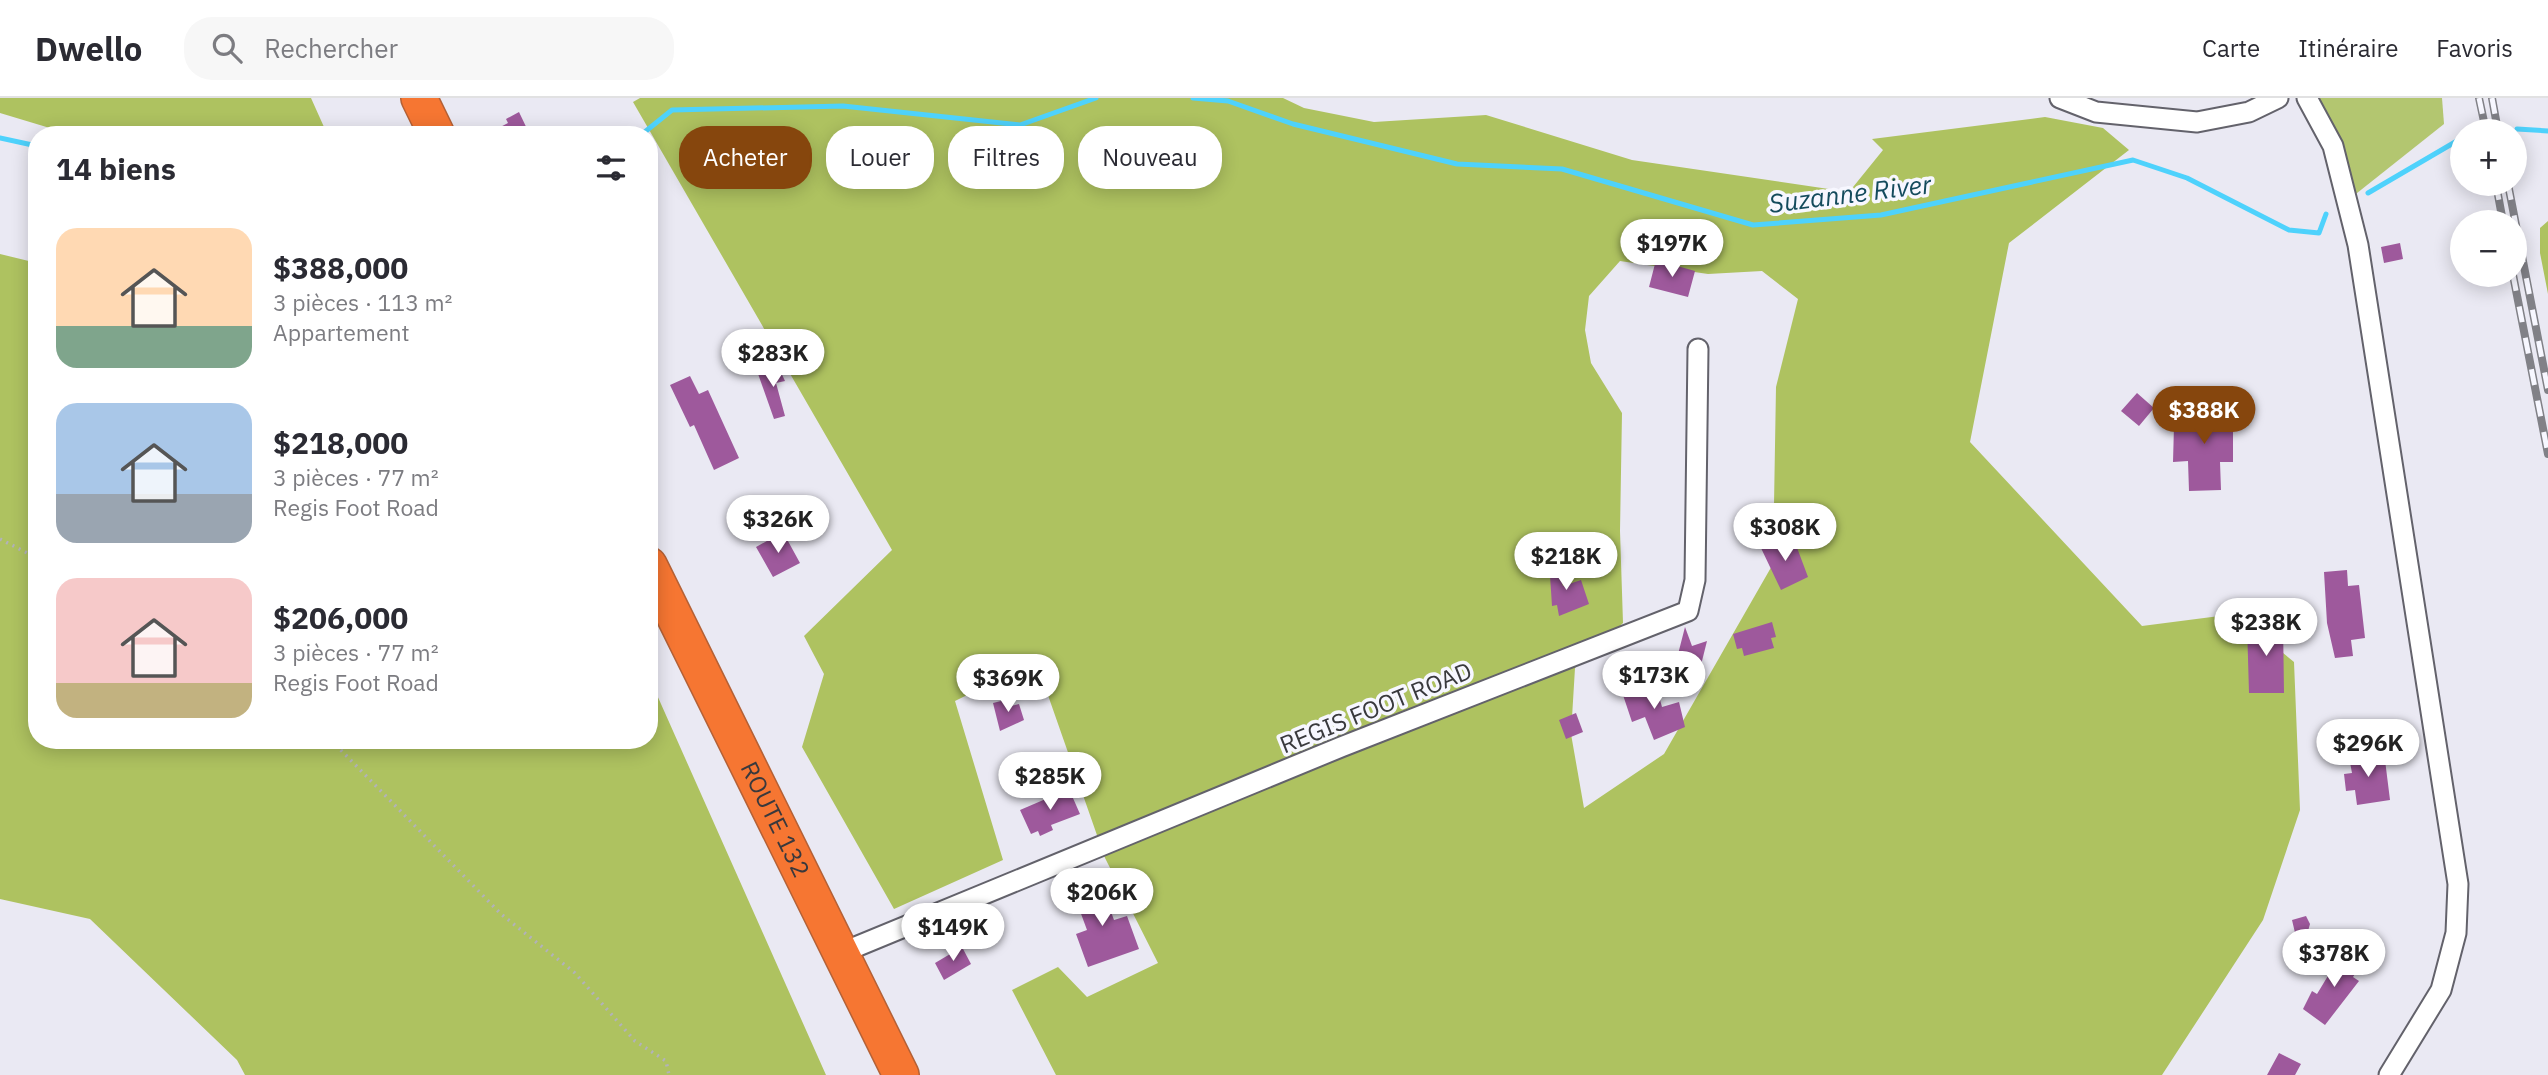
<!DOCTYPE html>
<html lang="fr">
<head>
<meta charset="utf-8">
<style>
	:root { --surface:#fff; --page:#f7f7f7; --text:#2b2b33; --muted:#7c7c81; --line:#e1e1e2; --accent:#86460d }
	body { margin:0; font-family:"IBM Plex Sans",sans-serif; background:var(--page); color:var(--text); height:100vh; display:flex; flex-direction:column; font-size:26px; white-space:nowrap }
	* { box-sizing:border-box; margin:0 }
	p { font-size:23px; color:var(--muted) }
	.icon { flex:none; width:38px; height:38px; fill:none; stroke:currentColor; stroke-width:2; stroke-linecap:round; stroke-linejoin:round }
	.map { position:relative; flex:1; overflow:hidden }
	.details { position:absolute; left:28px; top:28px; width:630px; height:623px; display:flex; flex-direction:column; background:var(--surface); border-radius:28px; box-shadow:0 4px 18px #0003 }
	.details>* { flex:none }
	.guide { position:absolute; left:679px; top:28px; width:665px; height:63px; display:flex; gap:14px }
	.buttons { position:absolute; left:2450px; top:21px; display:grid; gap:14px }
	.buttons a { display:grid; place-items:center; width:77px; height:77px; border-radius:50%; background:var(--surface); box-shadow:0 4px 18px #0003; font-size:35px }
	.price { position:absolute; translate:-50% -60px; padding:0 16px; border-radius:24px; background:#fff; color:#222; font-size:23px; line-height:46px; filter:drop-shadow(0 2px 4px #0008) }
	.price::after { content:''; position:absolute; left:50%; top:42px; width:21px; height:16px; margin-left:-10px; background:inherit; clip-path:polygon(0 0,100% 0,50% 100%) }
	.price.selected { background:var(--accent); color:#fff }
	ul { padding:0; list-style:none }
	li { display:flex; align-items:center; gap:21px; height:175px; padding:0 28px }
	li span { display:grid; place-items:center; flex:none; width:196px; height:140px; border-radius:21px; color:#555 }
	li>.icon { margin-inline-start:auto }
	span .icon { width:84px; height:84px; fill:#fffc; stroke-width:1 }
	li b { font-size:30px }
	h2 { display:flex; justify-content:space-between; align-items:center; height:84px; padding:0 28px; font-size:30px }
	.chip { padding:0 24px; border-radius:28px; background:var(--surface); box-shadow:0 4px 18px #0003; font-size:24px; line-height:63px }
	.chip.selected { background:var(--accent); color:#fff }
	header { display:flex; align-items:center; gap:42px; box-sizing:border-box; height:98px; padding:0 35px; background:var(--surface); border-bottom:2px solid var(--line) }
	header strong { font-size:33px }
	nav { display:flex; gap:38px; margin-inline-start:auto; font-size:24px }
	.search { width:490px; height:63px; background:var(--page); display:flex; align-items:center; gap:18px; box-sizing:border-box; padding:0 24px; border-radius:28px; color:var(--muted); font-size:26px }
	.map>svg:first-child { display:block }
</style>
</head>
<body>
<header>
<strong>Dwello</strong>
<div class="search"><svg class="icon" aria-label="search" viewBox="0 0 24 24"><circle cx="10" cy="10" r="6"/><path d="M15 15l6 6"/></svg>Rechercher</div>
<nav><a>Carte</a><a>Itinéraire</a><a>Favoris</a></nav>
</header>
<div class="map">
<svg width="2548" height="977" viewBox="0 0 2548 977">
	<rect width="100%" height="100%" fill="#eae9f3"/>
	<path fill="#b3c670" d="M2307,0h135l2,26 -97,77z"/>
	<path fill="#aec260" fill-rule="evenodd" d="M0,0h311l13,29 -4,8h-247l-73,-22z
		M640,0h643l21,10 70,14 112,-7 146,45 217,32 34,-42 -11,-11 173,-22 58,11 26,22 -120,93 -39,199 172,184 93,-12 59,48 6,148 -37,110 -101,155h-1106l-44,-85 46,-23 29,30 71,-34 -53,-105 -69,-197 -81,40 48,159 -109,49 -92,-162 22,-73 -20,-38 88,-86 -259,-448zM1620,163l88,13 54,-3 36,28 -22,88 -3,177 -109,190 -80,54 -13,-74 4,-66 48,-45 -3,-92 2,-118 -31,-50 -6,-33 4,-34z
		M2548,123v73l-8,-41v-25z
		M0,156l37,9v477h612v-63l177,398h-581l-8,-15 -147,-141 -90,-20z"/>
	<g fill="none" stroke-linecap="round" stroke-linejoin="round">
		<path stroke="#4ed2fc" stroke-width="5" d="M1193,0l35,3 65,23 164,40 105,5 191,56 128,-10 252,-55 54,18 102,52 30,3 7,-19
			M2517,31l31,2
			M641,37l31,-25 171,-4 177,19 76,-27
			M0,40l37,8
			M2368,95l94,-55"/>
	</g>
	<path fill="#9e599c" d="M519,14l11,23h-45l23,-12 -2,-4z
		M2400,145l3,16 -19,4 -3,-16z
		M1656,162l39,11 -7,26 -39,-10z
		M777,266l8,17 -9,2 9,33 -11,3 -17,-48z
		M690,278l9,18 9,-4 31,68 -25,12 -20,-45 -4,2 -20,-42z
		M2137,295l17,15 -15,18 -18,-15z
		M2189,304h32v24h12v36h-13l1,28 -32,1 -1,-30 -15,1 1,-36h15z
		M783,434l17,31 -27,14 -17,-30z
		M1793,439l15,40 -27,13 -20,-42z
		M1555,461l8,27 18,-6 8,24 -30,12 -2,-11 -5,1 -3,-46z
		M2347,472l1,16 11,-1 6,53 -14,2 2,16 -18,2 -8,-35 -3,-51z
		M1772,524l4,15 -5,1 3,10 -30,8 -2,-8 -5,1 -4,-15z
		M2283,525l1,70h-35l-2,-69z
		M1685,529l7,19 15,-5 -7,28 -24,-7z
		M1655,584l7,25 17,-5 6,25 -31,13 -9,-23 -13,5 -10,-30z
		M1009,601l2,7 8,-2 5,16 -24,11 -7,-28z
		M1576,615l7,19 -17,7 -7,-19z
		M2384,654l6,48 -33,5 -2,-15 -9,1 -2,-17 8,-1 -3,-16z
		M1069,691l11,25 -29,11 2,5 -13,6 -2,-5 -7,3 -11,-24z
		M1100,784l14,38 13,-4 12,33 -51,18 -12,-33 11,-4 -14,-38z
		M2306,818l4,8 -2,7 -12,6 -4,-17z
		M962,849l9,17 -27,16 -9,-17z
		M2343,853l19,12 -9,14 6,4 -34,44 -22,-16 9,-18 5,3z
		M2279,955l22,11 -6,11h-28z"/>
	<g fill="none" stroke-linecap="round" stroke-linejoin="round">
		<g stroke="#63626b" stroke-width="23">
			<path id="street" d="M2060,0l36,14 101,10 52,-10 29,-14
				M2307,0l26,48 25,99 100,639 -2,49 -15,57 -52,85
				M841,855l500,-206 347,-136 7,-31 3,-231"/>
		</g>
		<g stroke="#b46136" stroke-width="38">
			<g id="highway">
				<path d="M419,0l18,37"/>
				<path id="s1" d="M649,467l252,510"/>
			</g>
		</g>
		<path stroke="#b2b2ba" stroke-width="3.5" stroke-dasharray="2 5" stroke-linecap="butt" d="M0,441l37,19
			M331,642l170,174 74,59 60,68 31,20 3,14"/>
		<use href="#street" stroke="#fff" stroke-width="19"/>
		<use href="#highway" stroke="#f67632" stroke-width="35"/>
		<g stroke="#818187" stroke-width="8">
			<path id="rail" d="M2479,0l7,33
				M2492,0l6,33
				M2496,86l7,38
				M2508,86l40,206
				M2513,177l35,179"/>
		</g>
		<use href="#rail" stroke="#f7f7ff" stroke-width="5" stroke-dasharray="16" stroke-linecap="butt"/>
	</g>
	<g text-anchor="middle" stroke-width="7" stroke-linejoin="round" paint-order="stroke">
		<g font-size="24" fill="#39393d" stroke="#f7f7ff">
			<text transform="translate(1376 610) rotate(-22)" y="8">REGIS FOOT ROAD</text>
			<text dy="8" stroke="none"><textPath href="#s1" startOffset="284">ROUTE 132</textPath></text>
		</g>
		<g font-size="26" font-style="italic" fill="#144b5d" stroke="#f7f7ff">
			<text transform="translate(1850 96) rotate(-7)" y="9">Suzanne River</text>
		</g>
	</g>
</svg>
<div class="buttons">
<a>+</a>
<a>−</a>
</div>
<b class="price" style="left:1672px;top:181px">$197K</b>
<b class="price" style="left:773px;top:291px">$283K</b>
<b class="price selected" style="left:2204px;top:348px">$388K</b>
<b class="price" style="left:778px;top:457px">$326K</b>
<b class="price" style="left:1785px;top:465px">$308K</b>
<b class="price" style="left:1566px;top:494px">$218K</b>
<b class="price" style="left:2266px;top:560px">$238K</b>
<b class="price" style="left:1654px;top:613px">$173K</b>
<b class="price" style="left:1008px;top:616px">$369K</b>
<b class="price" style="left:2368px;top:681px">$296K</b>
<b class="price" style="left:1050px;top:714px">$285K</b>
<b class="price" style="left:1102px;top:830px">$206K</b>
<b class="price" style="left:953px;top:865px">$149K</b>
<b class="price" style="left:2334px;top:891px">$378K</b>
<div class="guide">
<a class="chip selected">Acheter</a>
<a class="chip">Louer</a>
<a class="chip">Filtres</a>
<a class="chip">Nouveau</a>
</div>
<section class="details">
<h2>14 biens<svg class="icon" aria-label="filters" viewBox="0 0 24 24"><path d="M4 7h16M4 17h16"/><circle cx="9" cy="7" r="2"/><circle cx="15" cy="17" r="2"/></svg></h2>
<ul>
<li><span style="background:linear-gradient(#ffd9b3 70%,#7fa58c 0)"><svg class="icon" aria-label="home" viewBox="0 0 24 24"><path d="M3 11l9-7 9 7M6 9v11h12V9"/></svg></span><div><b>$388,000</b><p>3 pièces · 113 m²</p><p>Appartement</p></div></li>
<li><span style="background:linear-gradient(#a9c7e8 65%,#9aa5b1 0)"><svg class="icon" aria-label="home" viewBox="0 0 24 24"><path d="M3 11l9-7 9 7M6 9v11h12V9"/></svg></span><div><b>$218,000</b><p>3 pièces · 77 m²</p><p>Regis Foot Road</p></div></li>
<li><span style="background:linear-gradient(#f6c9c9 75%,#c2b280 0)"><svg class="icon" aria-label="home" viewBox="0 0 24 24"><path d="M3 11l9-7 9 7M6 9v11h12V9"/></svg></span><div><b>$206,000</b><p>3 pièces · 77 m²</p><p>Regis Foot Road</p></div></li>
</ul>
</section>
</div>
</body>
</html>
